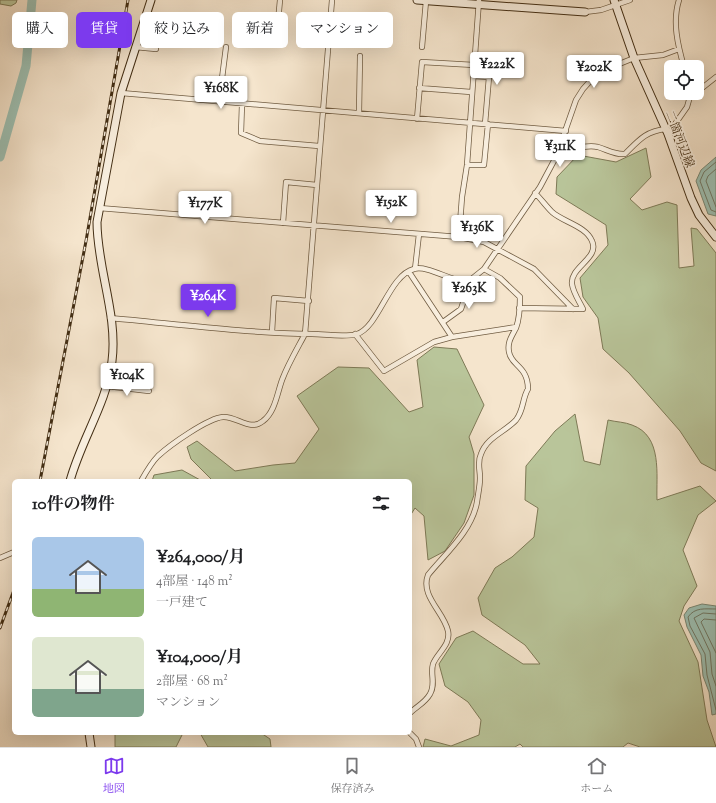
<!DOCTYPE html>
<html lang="ja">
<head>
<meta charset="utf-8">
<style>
	:root { --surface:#fff; --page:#f6f6f6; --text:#202124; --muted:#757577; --line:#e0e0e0; --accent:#7c3aed }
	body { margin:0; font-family:"Sorts Mill Goudy","Noto Serif JP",serif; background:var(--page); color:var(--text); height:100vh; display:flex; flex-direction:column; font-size:15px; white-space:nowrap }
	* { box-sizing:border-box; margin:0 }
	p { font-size:13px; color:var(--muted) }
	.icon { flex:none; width:22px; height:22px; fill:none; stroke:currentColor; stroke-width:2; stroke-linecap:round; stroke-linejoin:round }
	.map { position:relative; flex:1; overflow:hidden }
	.details { position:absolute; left:12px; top:479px; width:400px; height:256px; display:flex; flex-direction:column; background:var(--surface); border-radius:6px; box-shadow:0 4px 16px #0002 }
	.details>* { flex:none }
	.guide { position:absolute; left:12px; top:12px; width:400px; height:36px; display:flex; gap:8px }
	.fabs { position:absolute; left:664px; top:60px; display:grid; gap:8px }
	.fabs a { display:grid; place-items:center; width:40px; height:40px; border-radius:6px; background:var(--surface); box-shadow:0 4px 16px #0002; font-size:20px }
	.price { position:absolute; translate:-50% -34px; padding:0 9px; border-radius:4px; background:#fff; color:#222; font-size:13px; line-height:26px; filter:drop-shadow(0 1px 2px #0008) }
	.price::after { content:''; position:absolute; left:50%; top:24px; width:12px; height:9px; margin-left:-6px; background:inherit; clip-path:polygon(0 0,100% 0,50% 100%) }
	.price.on { background:var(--accent); color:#fff }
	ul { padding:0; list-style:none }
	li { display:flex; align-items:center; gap:12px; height:100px; padding:0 20px }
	li span { display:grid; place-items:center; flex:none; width:112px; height:80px; border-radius:6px; color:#555 }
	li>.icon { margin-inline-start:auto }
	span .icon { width:48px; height:48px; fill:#fffc; stroke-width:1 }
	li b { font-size:17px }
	h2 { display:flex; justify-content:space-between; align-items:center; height:48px; padding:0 20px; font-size:17px }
	.pill { padding:0 14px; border-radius:6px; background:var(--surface); box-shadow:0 4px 16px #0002; font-size:14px; line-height:36px }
	.pill.on { background:var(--accent); color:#fff }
	.dock { display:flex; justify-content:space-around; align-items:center; height:56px; border-top:1px solid var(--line); background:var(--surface); font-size:11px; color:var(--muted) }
	.dock a { display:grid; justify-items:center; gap:2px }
	.dock .on { color:var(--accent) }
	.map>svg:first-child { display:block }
</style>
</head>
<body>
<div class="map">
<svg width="716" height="747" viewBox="0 0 716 747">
	<rect width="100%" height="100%" fill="#f5e5cd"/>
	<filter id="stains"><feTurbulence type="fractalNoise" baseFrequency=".005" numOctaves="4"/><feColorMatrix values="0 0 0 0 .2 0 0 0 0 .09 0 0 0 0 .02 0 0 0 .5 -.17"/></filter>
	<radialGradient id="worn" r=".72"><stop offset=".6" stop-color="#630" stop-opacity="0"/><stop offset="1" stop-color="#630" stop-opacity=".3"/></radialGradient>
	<path fill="#b9c59a" stroke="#7e7a57" d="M0,0h17l-1,3 -5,3 -11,-2z
		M646,148l5,29 -21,22 12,11 25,-8 10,3 2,63 15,-2 -3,-38 6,1 19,24v218l-15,-8 -21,-32 -51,-58 -26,-24 -5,-31 -15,-21 -3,-19 28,-33 -2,-20 -50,-31 1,-17 21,-22 38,7z
		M434,347l23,2 27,56 -15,32 5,17v41l-10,28 -19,28 -17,9 -4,-44 -9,-8 -5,8v-35h-197l-22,-22 -4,-12 10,-6 38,30 38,-6 22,-2 24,-34 -22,-33 41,-29 31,1 40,44 14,-5 -6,-47z
		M575,414l9,47 16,4 8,-45c8,2 17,2 24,5 31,11 24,50 25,75l43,-14 16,15 -18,14 -15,35 14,36 -13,20 -5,15 19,41 9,58 9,27h-76l-12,-4 -5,4h-100l-3,-3 -5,3h-92l2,-8 26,7 28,-11 2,-15 -13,-18 -23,-16 -6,-22 17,-26 17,-7 50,33h17l-15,-19 -43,-30 -4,-17 17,-30 17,-11 22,-20 4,-29 -13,-8 1,-34 29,-35z
		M182,470l20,11h-50l2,-6z
		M115,733h68l-7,14h-61z
		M200,733h61l9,6 1,8h-63z"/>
	<path fill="#9dc0b3" stroke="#798673" d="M716,157v59l-8,-2 -12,-33 5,-11z
		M702,604l14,2v108l-4,1 -3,-23 -6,-16 -2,-21 -14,-28 -3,-12 5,-7z"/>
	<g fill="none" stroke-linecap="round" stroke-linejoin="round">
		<path stroke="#707764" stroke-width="1" d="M716,162l-12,10 -4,9 11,29 5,2
			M716,169l-8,7 -2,5 10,26
			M716,609c-11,0 -21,-2 -28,8l2,9 15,28 2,21 9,35
			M716,614l-13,-1 -9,5 16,34 2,22 4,12
			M716,620l-12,-1 -3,3 15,31"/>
		<path stroke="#9dc0b3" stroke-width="9" d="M0,157l26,-91 6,-66"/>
		<g stroke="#705c42" stroke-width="6">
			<path id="street" d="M679,0c-7,22 -1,46 5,67
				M585,12l16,-2 29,-10
				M277,32l3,-32
				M135,47l21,2
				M422,47l4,-46
				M473,76l16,1 -4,47
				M419,88l52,4
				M697,92l19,-15
				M121,93l445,38
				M219,102l7,-55
				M242,104l-1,29 19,8 59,5
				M359,113l1,-57
				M417,119l5,-57 52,3
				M668,134l19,-27 4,-14
				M556,157c13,-6 28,-13 42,-10 10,3 17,8 27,7 14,-14 21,-23 41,-25
				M467,165h17l4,-41
				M99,208l360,29 25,5 50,27 39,40
				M283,223l3,-41 31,3
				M459,237l3,-40 5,-32 12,-165
				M415,269l4,-35
				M409,272l43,65
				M519,308l64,1c-4,-8 -10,-17 -11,-25 -2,-17 28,-26 20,-43 -6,-15 -29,-19 -40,-29 -6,-6 -11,-13 -17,-19
				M110,318c67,6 135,15 202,16 14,0 32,4 45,0 22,-7 32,-59 57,-65 13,-4 35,11 49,12h6l15,-12 56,-82 16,-30 20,-57 7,-11 9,-10 10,-8 32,-13 29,-3 16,-6
				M443,322l18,-13 10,-30
				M272,332l2,-34 35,3
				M355,334l29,37 50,-29 18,-5 64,-10
				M106,386l43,5
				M141,481c5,-9 10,-18 17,-25 12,-11 50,-38 65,-39 14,-1 27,15 40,4 12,-9 14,-27 19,-41 6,-16 15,-31 23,-46l27,-334
				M0,558l14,-6
				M410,713c7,-7 15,-10 20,-19 6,-10 0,-20 3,-30 4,-11 18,-19 15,-33 -4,-19 -28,-35 -20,-56 17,-21 44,-44 49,-73 1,-8 3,-16 3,-24 0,-9 -3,-16 1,-24 6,-17 24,-22 35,-34 8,-10 6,-21 12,-31 0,-23 -17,-23 -19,-37 -2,-10 3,-16 7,-24 3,-8 4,-21 4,-31l-20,-19 -16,-9
				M410,733l6,6 3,8"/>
		</g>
		<g stroke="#432e14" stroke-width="9">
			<path id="secondary" d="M417,0l168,12
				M614,0l20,58 34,76 23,64 8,17 17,22
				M70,481c11,-41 37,-78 42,-120 6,-46 -15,-93 -15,-139l24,-129 30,-93
				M89,733l2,14"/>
		</g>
		<use href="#street" stroke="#f8eede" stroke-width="4.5"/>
		<use href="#secondary" stroke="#f8eede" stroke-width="7"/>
		<g stroke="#432e14" stroke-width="3">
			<path id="rail" d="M40,481l46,-240 42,-241
				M0,628l14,-38"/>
		</g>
		<use href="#rail" stroke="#f8eede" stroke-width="1.5" stroke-dasharray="4.5" stroke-linecap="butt"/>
	</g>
	<g text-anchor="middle" stroke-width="3.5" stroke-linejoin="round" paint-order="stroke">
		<g font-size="12" fill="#432e14" stroke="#f8eede">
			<text transform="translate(680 139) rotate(69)" y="4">二箇河辺線</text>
		</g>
	</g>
	<rect width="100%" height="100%" filter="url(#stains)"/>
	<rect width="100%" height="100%" fill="url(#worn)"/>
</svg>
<div class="fabs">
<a><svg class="icon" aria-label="locate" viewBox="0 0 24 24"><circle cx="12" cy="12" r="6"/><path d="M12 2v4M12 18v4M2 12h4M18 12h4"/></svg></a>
</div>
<b class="price" style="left:497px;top:86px">¥222K</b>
<b class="price" style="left:594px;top:89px">¥202K</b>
<b class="price" style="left:221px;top:110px">¥168K</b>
<b class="price" style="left:560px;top:168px">¥311K</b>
<b class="price" style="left:391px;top:224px">¥152K</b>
<b class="price" style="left:205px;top:225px">¥177K</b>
<b class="price" style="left:477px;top:249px">¥136K</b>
<b class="price" style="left:469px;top:310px">¥263K</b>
<b class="price on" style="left:208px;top:318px">¥264K</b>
<b class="price" style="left:127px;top:397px">¥104K</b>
<div class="guide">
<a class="pill">購入</a>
<a class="pill on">賃貸</a>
<a class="pill">絞り込み</a>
<a class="pill">新着</a>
<a class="pill">マンション</a>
</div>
<section class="details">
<h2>10件の物件<svg class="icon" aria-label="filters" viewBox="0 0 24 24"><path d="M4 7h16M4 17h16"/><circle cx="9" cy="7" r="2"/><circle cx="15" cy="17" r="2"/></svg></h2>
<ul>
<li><span style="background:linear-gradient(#a9c7e8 65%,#8fb573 0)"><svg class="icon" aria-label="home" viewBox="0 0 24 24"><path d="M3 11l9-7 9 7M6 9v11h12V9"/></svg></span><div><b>¥264,000/月</b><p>4部屋 · 148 m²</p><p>一戸建て</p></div></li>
<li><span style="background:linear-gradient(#dfe7d0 65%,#7fa58c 0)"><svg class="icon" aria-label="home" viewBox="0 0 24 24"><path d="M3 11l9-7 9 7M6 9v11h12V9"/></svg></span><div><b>¥104,000/月</b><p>2部屋 · 68 m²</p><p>マンション</p></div></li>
</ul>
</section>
</div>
<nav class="dock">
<a class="on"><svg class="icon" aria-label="map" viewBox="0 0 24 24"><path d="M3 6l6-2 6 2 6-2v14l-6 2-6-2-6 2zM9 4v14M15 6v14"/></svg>地図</a>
<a><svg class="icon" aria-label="saved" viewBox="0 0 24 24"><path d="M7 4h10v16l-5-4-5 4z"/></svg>保存済み</a>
<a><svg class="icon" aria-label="home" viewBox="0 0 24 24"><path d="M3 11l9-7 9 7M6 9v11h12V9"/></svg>ホーム</a>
</nav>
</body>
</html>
